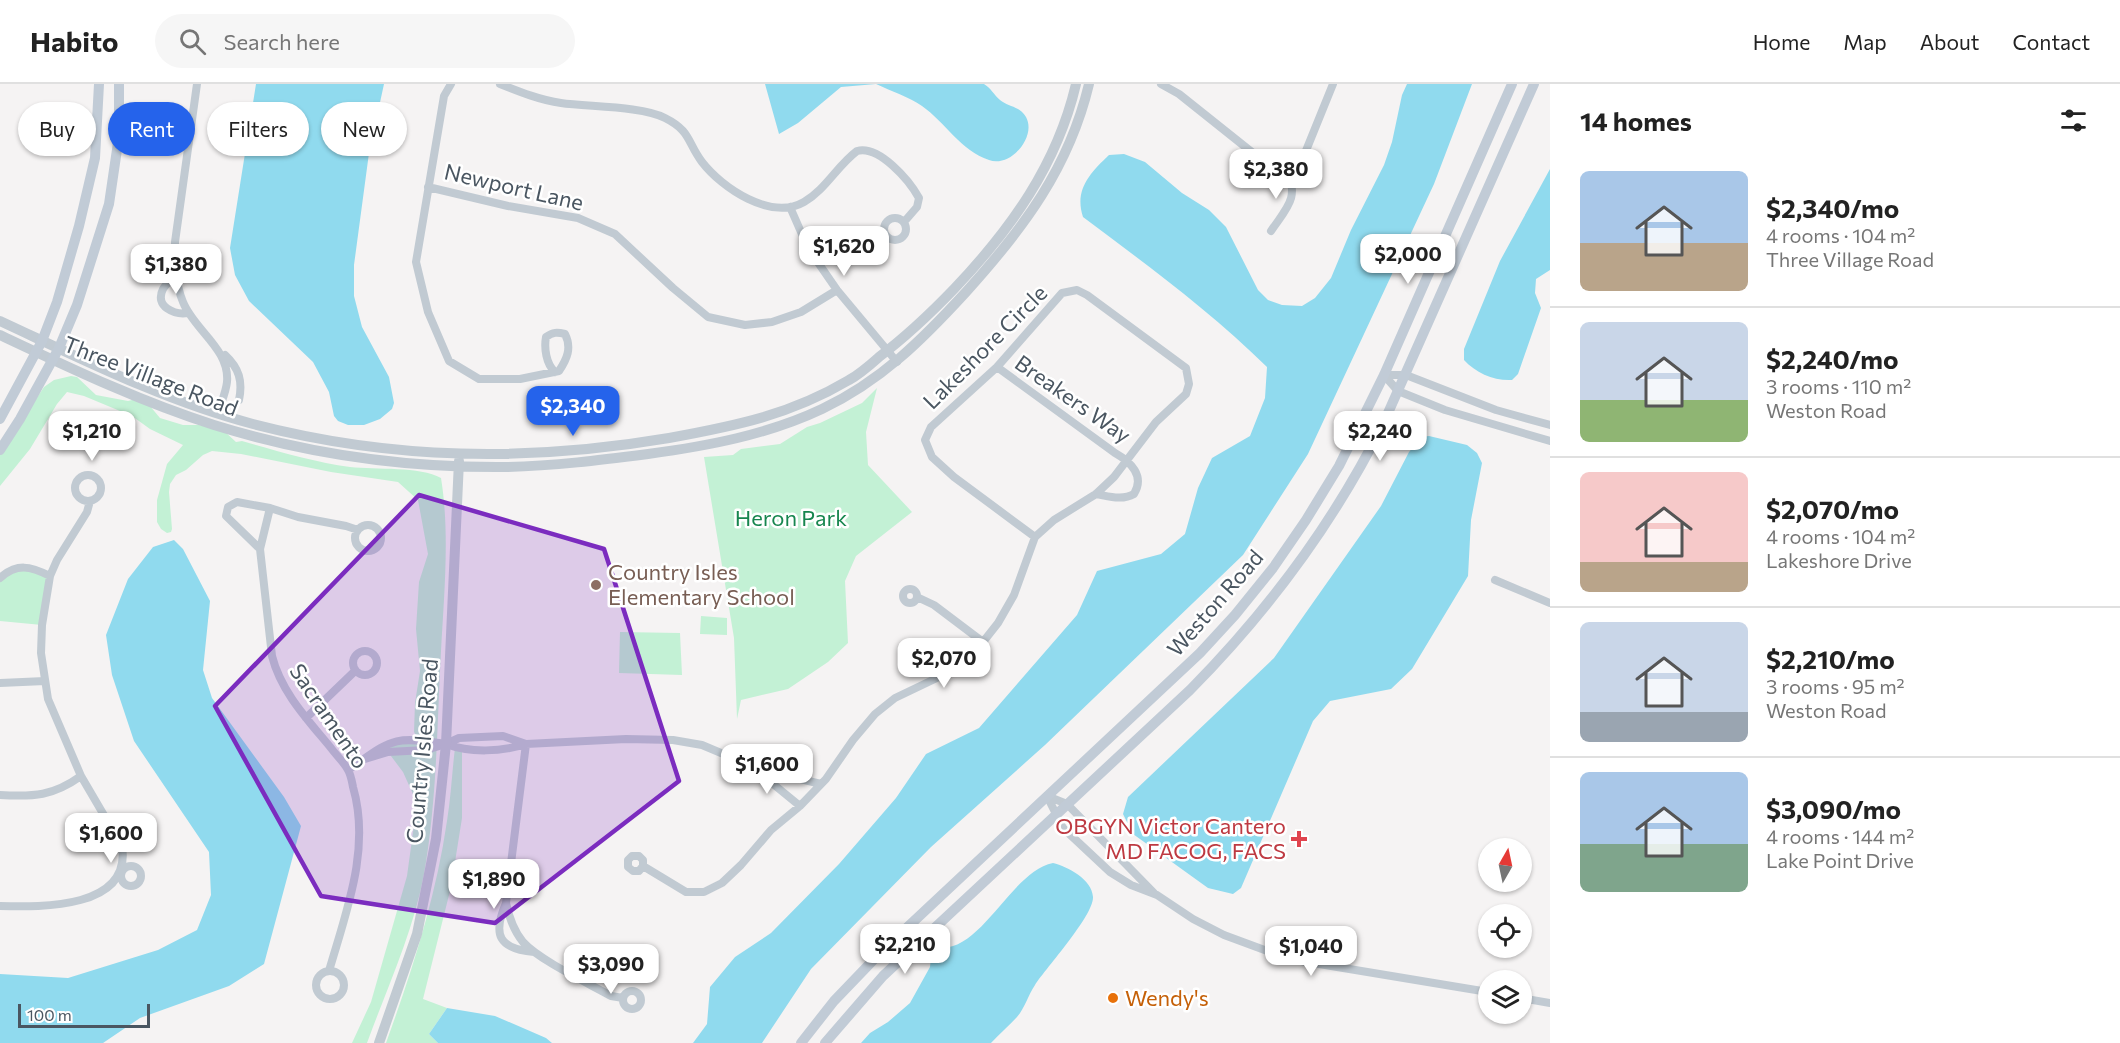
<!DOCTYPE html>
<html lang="en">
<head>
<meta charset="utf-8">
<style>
	:root { --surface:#fff; --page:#f6f6f6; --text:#222; --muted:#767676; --line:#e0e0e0; --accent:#2563eb }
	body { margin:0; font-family:Commissioner,sans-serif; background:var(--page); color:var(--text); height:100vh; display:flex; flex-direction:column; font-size:22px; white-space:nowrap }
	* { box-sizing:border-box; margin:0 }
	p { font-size:20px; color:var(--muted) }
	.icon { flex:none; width:33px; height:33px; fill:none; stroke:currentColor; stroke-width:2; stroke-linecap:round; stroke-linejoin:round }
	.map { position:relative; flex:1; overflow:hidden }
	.panel { display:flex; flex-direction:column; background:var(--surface); width:570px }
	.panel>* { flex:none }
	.top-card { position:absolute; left:18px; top:18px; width:570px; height:54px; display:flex; gap:12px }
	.needle { width:39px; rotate:9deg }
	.fabs { position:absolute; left:1478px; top:754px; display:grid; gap:12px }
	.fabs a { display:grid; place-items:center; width:54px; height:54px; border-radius:50%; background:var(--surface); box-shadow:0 2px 4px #0004; font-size:30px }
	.scale { position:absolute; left:18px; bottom:15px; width:132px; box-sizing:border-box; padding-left:6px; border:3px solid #4a5661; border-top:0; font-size:16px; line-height:21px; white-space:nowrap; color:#4a5661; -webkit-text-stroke:4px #fff; paint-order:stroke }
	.price { position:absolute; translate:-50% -51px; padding:0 14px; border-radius:12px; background:#fff; color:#222; font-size:20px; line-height:39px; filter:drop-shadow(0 2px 3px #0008) }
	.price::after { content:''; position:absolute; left:50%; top:36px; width:18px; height:14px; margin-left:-9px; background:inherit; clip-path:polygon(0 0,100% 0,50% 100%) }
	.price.selected { background:var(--accent); color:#fff }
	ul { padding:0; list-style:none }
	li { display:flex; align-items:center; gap:18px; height:150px; padding:0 30px }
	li+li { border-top:2px solid var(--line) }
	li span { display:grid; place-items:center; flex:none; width:168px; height:120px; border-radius:9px; color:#555 }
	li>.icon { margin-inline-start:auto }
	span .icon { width:72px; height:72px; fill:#fffc; stroke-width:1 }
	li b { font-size:26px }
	h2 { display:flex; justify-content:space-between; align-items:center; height:72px; padding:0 30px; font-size:26px }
	.chip { padding:0 21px; border-radius:27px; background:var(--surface); box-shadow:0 2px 4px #0004; font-size:21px; line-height:54px }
	.chip.selected { background:var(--accent); color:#fff }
	header { display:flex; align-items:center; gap:36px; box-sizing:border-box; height:84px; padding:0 30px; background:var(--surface); border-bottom:2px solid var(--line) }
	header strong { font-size:28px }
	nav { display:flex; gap:33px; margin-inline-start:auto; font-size:21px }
	.search { width:420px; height:54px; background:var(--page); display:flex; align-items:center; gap:15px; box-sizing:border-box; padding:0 21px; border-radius:33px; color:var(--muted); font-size:22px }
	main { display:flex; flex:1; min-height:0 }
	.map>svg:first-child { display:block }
</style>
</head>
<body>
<header>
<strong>Habito</strong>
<div class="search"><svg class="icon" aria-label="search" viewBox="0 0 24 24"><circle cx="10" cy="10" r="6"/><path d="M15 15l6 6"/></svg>Search here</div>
<nav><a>Home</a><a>Map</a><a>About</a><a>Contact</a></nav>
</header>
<main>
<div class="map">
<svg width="1550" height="959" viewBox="0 0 1550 959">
	<rect width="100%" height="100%" fill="#f5f3f3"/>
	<path fill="#c3f1d5" d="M71,292l6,1 19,18 32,6 8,-2 14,7 10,12 23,7h16l24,5 13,12 6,-1c35,10 72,21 108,26 26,3 70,-1 91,11 9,55 3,117 0,173 -4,74 -4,150 -17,223 -11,59 -37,114 -57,169h-15l19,-41 36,-126 10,-73 -14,-31 -15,-20 -7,-3 37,-10 -4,-7 1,-29 5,-32 -4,-42 3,-47 9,-28 -10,-54 -20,-18 -67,-10 -90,-18 -29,-3 -9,4 -17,15 -10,5 -6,9 -1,8 3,37 -1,3 -4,1 -6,-4 -4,-7v-22l10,-36 16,-19 -33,-16 -18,-13 -48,-20 -17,-4 -10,12 -27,45 -30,37v-33l44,-66 10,-7z
		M877,304l-11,44 2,33 44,47 -56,44 -11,25 3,62 -20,19 -40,27 -47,11 -4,19 -3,-81 -30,-181 29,-2 8,-6 39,-5 27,-17 13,-4 42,-20z
		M17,484l33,8 -8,49 -42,-4v-43z
		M701,532l26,2v17l-27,-1z
		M620,548l60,1 2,42 -63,-2z
		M455,664l7,2v68l-11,69 -28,112 24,9 -18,26 9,9h-52c26,-72 50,-146 61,-222 4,-24 5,-49 8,-73z"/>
	<path fill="#90daee" d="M256,0h128l-15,69 -15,112v31l8,31 27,50 5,26 -2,6 -12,10 -16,6h-16l-10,-4 -4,-5 -5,-24 -16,-30 -64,-61 -14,-26 -5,-27z
		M765,0h111l-35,3 -43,36 -19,11z
		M876,0h108c7,4 10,11 16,16 8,7 20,6 26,17 11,20 -16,51 -37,43 -28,-9 -44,-38 -67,-54 -13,-9 -31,-15 -46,-22z
		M1407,0h65l-38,100 -126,270 -65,101 -198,190 -114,102 -120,122 -49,74h-69l14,-19 3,-37 25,-30 36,-24 68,-69 57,-66 30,-44 53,-26 98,-113 20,-44 64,-17 24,-20 13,-46 14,-30 38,-22 15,-38 2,-31c-57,-56 -120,-102 -184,-150 -9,-27 7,-44 26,-62l15,-1 21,8 37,31 27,17 17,17 32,63 10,10 14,5 20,1 13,-8 16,-20 20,-48 33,-65 8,-23 10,-47z
		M1550,85v101l-14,9 -1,14 6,15 -23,66 -6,6c-18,1 -36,-7 -48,-20v-11l36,-88z
		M1429,352l38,9 10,8 5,10 -11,57 -3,56 -56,93 -21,20 -61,12 -17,20 -72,167 -8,6 -25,-6 -75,-54 -10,-20 5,-17 146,-139 107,-152 28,-54 13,-15z
		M174,456l9,9 27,52 -7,69 9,28 72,99 17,29 -37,138 -35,22 -89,32 -37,25h-103v-69l68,4 90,-28 39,-20 14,-35 -2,-43 -75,-111 -22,-66 -6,-40 22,-56 25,-32z
		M1053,779c15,4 39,16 40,34 1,18 -46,70 -58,88 -7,10 -10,23 -18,32 -8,9 -18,17 -26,26h-130l9,-10 18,-11 22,-19 20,-36 1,-10 10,-9c42,1 71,-77 112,-85z
		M447,924l48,8 51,22 6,5h-114l-9,-9z"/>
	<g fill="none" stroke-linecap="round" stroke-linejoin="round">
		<path stroke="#c1cad2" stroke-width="8" d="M197,0l-22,158c0,20 0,41 8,60 11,28 47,47 44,80 -1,10 -6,21 -9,31
			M451,0l-7,12 -28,166 12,50 21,49 30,18h41l39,-8c8,-12 13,-23 6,-37 -8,-2 -12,-2 -19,3 -2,11 0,27 9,35
			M500,0c20,8 40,16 61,19 27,4 81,3 104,15 26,13 22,24 37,44 20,26 69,59 102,40 22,-13 33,-36 53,-51 22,-6 52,29 62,47l-2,9 -13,15
			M1161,0l18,10 89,71 19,3 14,-5 32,-79
			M428,103l80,19 70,12 37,16 58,54 35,29 37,8 27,-3 29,-10 36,-22
			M790,123l18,41 29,42 60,72
			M884 145a11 11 0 1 1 22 0a11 11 0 1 1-22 0Z
			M1271,147c17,-25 28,-32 16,-63
			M176,190c-4,5 -10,10 -13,15 -9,18 12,26 25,24
			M225,271c14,13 18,26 14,45
			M997,283l118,86c16,9 30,23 19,41 -12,7 -26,2 -38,0
			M1384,291l14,16 47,19 105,31
			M1384,291h22l90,35 54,15
			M75 404a13 13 0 1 1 26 0a13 13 0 1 1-26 0Z
			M355 454a13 13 0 1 1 26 0a13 13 0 1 1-26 0Z
			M260,465l-34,-33 2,-9 9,-5 33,6
			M0,494c17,-15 30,-12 50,-2
			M1495,496l55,23
			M903 512a7 7 0 1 1 14 0a7 7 0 1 1-14 0Z
			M917,513l17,8 49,37
			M353 579a12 12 0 1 1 24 0a12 12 0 1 1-24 0Z
			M0,599l45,-2
			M306,634l49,-47
			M526,660l-23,-8 -44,2 -13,6c24,9 55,8 80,0l100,-5 47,1 29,5 57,24 62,15
			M526,660l-20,159c3,14 8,28 17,39 16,18 65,41 88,54l12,2
			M348,686c44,-30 43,-35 98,-26l-20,6 -38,2 -23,7
			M756,686l44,36
			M0,711c34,2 53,1 81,-19
			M1047,712l16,32 47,44 21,13 26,10 36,24 31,16 65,24 199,33
			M1047,712l20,8 87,89
			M121 792a10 10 0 1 1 20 0a10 10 0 1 1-20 0Z
			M643,782l-4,5h-6l-5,-4v-7l4,-4h7l4,4v6l43,26h18l18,-9 19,-18 30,-35 29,-24 26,-27 27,-39 22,-26 20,-16 46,-22 23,-17 19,-17 15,-19 16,-28 21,-58 19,-17 42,-26 18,-17 42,-55 30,-28 3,-10 -3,-16 -99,-73 -10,-5 -15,3 -65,74 -66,60 -6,13 7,17 22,20 81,60
			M506,819c-14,32 -7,46 28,49
			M0,822c42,1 132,3 122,-60l-41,-70 -33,-77 -7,-46 1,-28 8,-49 7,-16 30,-48 3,-11
			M329,887c17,-59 42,-122 24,-184 -1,-5 -2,-12 -5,-17 -4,-8 -12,-15 -17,-22 -23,-28 -50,-56 -59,-92l-12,-107 10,-41 28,9 48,9 12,4
			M316 901a14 14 0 1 1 28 0a14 14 0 1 1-28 0Z
			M623 916a9 9 0 1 1 18 0a9 9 0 1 1-18 0Z
			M1521,914l29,5"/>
		<path stroke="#c1cad2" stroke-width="10" d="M0,237c82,38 165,80 253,103 139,36 275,38 416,14 66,-12 121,-23 180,-58 11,-6 21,-15 30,-23 29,-22 50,-42 75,-68 57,-60 103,-124 122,-205
			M0,251c70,33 141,67 214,90 93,29 195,43 293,42 47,-1 94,-7 141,-13 59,-8 119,-19 174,-45 59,-28 100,-69 144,-117 57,-63 103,-124 123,-208
			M379,959l38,-109 19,-95 10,-95 13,-283"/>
		<path stroke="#c1cbd6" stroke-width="10" d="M0,335l42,-78 15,-39 22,-76 16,-68 4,-74
			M0,366l20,-31 39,-71 18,-43 32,-101 10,-68v-52
			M801,959l33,-42 48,-50 318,-298 35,-38 38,-47 33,-48 33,-54 45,-91 128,-291
			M825,959l58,-67 307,-286c79,-80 144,-167 194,-268l150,-338"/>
	</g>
	<path fill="#7b2cbf" fill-opacity="0.2" stroke="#7b2cbf" stroke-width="4.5" stroke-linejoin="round" d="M419,411l185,54 75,232 -184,142 -174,-27 -106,-190z"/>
	<circle fill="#8d6e63" stroke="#fff" stroke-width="2" cx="596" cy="501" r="6"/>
	<path fill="#e0444e" stroke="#fff" stroke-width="2" d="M1296 746h6v6h6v6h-6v6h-6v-6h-6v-6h6z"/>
	<circle fill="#e8710a" stroke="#fff" stroke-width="2" cx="1113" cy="914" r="6"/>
	<g text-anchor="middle" stroke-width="5" stroke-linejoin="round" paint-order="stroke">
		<g font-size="22" fill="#4a5661" stroke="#fff">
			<text transform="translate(514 103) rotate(13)" y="8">Newport Lane</text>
			<text transform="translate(985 263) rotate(-45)" y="8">Lakeshore Circle</text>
			<text transform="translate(151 292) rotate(21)" y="8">Three Village Road</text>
			<text transform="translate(1073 315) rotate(35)" y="8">Breakers Way</text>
			<text transform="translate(1215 519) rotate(-49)" y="8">Weston Road</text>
			<text transform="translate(329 632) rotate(56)" y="8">Sacramento</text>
			<text transform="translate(422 667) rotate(-85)" y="8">Country Isles Road</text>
		</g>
		<g font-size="22" fill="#17864f" stroke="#fff">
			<text x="791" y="442">Heron Park</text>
		</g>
		<g font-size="22" fill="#785e54" stroke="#fff" text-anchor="start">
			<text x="608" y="496">Country Isles<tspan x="608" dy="25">Elementary School</tspan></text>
		</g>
		<g font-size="22" fill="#be3a42" stroke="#fff" text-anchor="end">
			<text x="1286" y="750">OBGYN Victor Cantero<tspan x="1286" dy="25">MD FACOG, FACS</tspan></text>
		</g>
		<g font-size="22" fill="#c56008" stroke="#fff" text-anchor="start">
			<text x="1125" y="922">Wendy's</text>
		</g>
	</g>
</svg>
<div class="fabs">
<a><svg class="needle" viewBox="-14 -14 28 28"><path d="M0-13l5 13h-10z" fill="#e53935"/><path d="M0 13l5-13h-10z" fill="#767676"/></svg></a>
<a><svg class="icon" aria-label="locate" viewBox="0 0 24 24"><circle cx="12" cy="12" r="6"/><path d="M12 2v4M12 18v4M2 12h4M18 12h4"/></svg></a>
<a><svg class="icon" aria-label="layers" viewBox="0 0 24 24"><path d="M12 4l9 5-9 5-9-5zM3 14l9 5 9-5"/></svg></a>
</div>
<div class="scale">100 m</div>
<b class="price" style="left:1276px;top:116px">$2,380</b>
<b class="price" style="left:844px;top:193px">$1,620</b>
<b class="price" style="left:1408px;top:201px">$2,000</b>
<b class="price" style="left:176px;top:211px">$1,380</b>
<b class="price selected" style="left:573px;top:353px">$2,340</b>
<b class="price" style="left:92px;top:378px">$1,210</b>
<b class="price" style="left:1380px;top:378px">$2,240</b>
<b class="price" style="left:944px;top:605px">$2,070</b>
<b class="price" style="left:767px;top:711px">$1,600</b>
<b class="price" style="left:111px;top:780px">$1,600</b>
<b class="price" style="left:494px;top:826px">$1,890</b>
<b class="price" style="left:905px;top:891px">$2,210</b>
<b class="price" style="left:1311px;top:893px">$1,040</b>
<b class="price" style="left:611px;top:911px">$3,090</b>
<div class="top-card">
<a class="chip">Buy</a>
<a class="chip selected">Rent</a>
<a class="chip">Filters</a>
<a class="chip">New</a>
</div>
</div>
<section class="panel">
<h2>14 homes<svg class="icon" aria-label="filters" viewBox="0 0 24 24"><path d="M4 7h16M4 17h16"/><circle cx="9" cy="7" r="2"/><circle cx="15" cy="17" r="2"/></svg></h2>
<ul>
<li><span style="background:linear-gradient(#a9c7e8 60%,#b9a48a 0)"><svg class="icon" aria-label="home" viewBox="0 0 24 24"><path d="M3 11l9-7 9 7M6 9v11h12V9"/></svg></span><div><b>$2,340/mo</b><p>4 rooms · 104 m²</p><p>Three Village Road</p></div></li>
<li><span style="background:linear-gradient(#c9d6e8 65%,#8fb573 0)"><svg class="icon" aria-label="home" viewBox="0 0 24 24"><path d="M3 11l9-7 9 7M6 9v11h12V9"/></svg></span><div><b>$2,240/mo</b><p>3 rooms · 110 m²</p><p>Weston Road</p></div></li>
<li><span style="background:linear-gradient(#f6c9c9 75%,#b9a48a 0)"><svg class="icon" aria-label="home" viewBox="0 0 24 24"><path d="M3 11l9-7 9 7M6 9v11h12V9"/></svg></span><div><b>$2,070/mo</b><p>4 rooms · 104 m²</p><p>Lakeshore Drive</p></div></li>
<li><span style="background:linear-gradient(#c9d6e8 75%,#9aa5b1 0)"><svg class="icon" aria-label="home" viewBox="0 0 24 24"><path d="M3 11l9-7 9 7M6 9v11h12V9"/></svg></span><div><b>$2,210/mo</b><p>3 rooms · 95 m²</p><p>Weston Road</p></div></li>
<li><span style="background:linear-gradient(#a9c7e8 60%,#7fa58c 0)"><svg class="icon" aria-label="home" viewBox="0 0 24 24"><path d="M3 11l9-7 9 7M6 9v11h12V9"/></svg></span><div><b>$3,090/mo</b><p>4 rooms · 144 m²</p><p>Lake Point Drive</p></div></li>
</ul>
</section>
</main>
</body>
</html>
